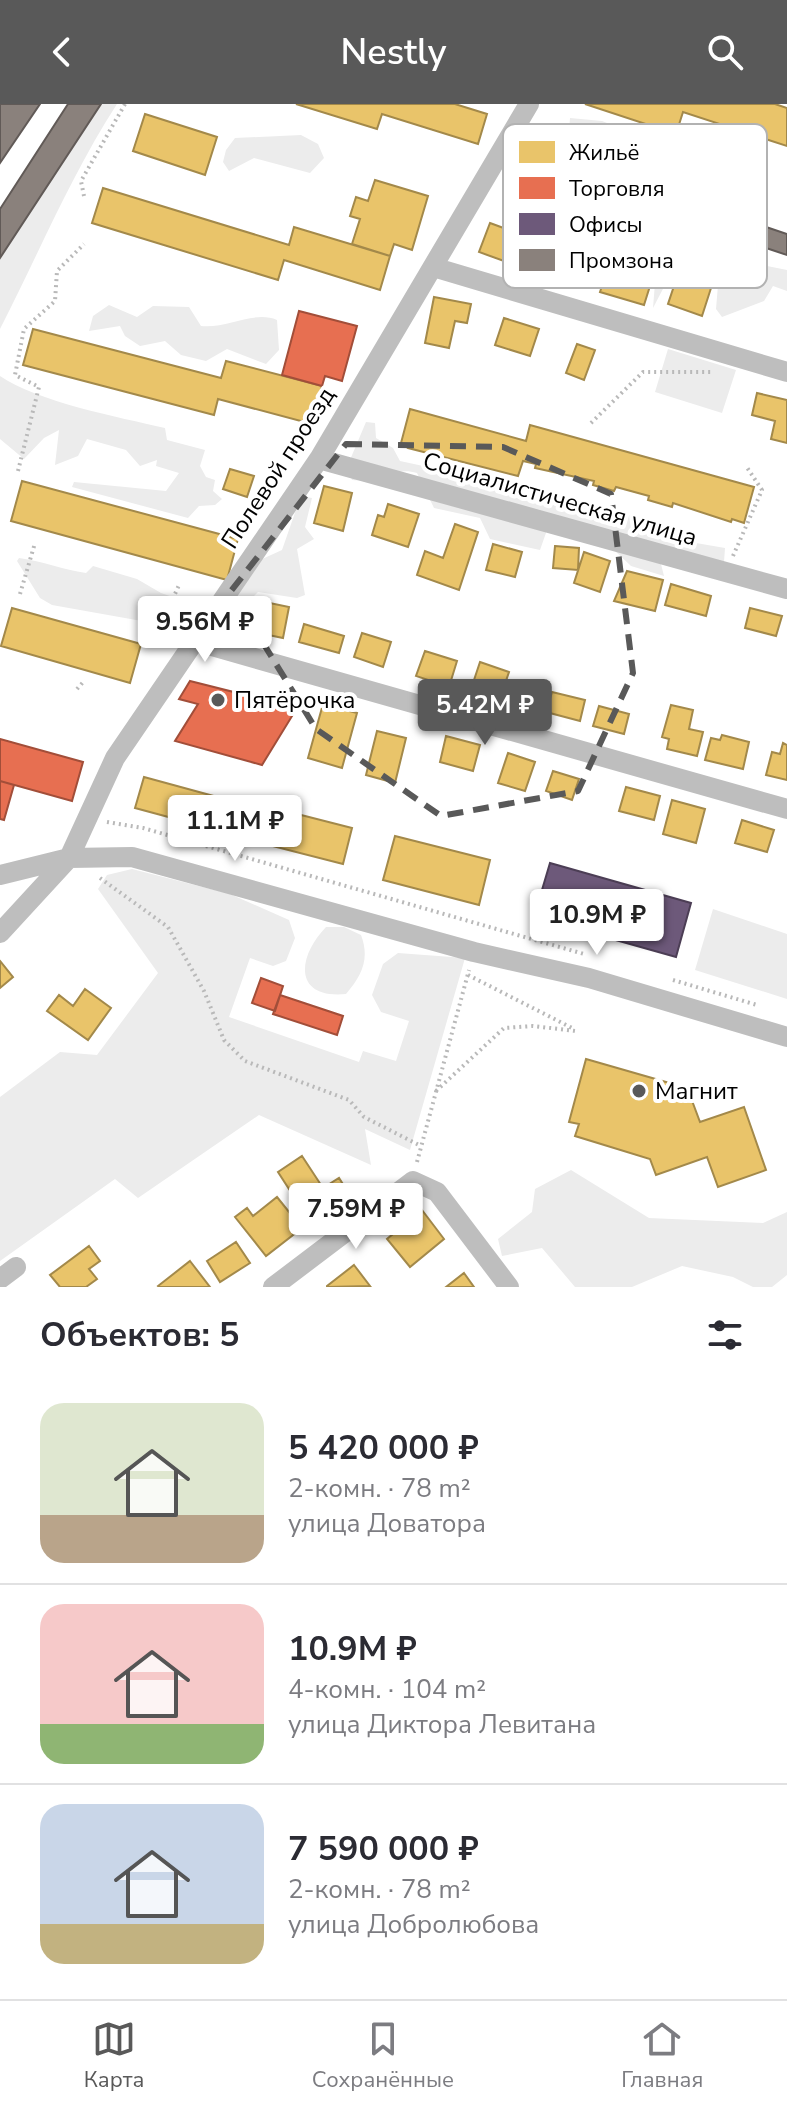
<!DOCTYPE html>
<html lang="ru">
<head>
<meta charset="utf-8">
<style>
	:root { --surface:#fff; --page:#f2f2f3; --text:#2b2b33; --muted:#7c7c81; --line:#e1e1e2; --accent:#595959 }
	body { margin:0; font-family:"Nunito Sans",sans-serif; background:var(--page); color:var(--text); height:100vh; display:flex; flex-direction:column; font-size:30px; white-space:nowrap }
	* { box-sizing:border-box; margin:0 }
	p { font-size:26px; color:var(--muted) }
	.icon { flex:none; width:44px; height:44px; fill:none; stroke:currentColor; stroke-width:2; stroke-linecap:round; stroke-linejoin:round }
	.map { position:relative; height:1183px; overflow:hidden }
	.sheet { display:flex; flex-direction:column; background:var(--surface); flex:1 }
	.sheet>* { flex:none }
	.price { position:absolute; translate:-50% -68px; padding:0 18px; border-radius:8px; background:#fff; color:#222; font-size:26px; line-height:52px; filter:drop-shadow(0 2px 4px #0008) }
	.price::after { content:''; position:absolute; left:50%; top:48px; width:24px; height:18px; margin-left:-12px; background:inherit; clip-path:polygon(0 0,100% 0,50% 100%) }
	.price.selected { background:var(--accent); color:#fff }
	ul { padding:0; list-style:none }
	li { display:flex; align-items:center; gap:24px; height:200px; padding:0 40px }
	li+li { border-top:2px solid var(--line) }
	li span { display:grid; place-items:center; flex:none; width:224px; height:160px; border-radius:24px; color:#555 }
	li>.icon { margin-inline-start:auto }
	span .icon { width:96px; height:96px; fill:#fffc; stroke-width:1 }
	li b { font-size:34px }
	h2 { display:flex; justify-content:space-between; align-items:center; height:96px; padding:0 40px; font-size:34px }
	header { display:flex; justify-content:space-between; align-items:center; height:104px; padding:0 40px; background:var(--accent); color:#fff; font-size:36px; font-weight:600 }
	.menu { display:flex; justify-content:space-around; align-items:center; height:112px; border-top:2px solid var(--line); background:var(--surface); font-size:22px; color:var(--muted) }
	.menu a { display:grid; justify-items:center; gap:4px }
	.menu .selected { color:var(--accent) }
	.map>svg:first-child { display:block }
</style>
</head>
<body>
<header><svg class="icon" aria-label="back" viewBox="0 0 24 24"><path d="M15 5l-7 7 7 7"/></svg>Nestly<svg class="icon" aria-label="search" viewBox="0 0 24 24"><circle cx="10" cy="10" r="6"/><path d="M15 15l6 6"/></svg></header>
<div class="map">
<svg width="787" height="1183" viewBox="0 0 787 1183">
	<rect width="100%" height="100%" fill="#fff"/>
	<path fill="#ececec" d="M101,0h16c-46,71 -78,149 -117,225v-71z
		M570,14l32,3 33,13 -6,12 -15,3 4,13 -13,2 -5,36 -15,8 -9,-32 2,-13 -10,-19z
		M301,31l17,9 6,14 -14,15 -56,-15 -25,13 -6,-9 3,-12 9,-12z
		M682,89l19,9h13l14,18 8,31 31,15 20,4v21l-14,-5 -9,15 -42,16 -6,-8 3,-36 -42,-11 -24,46 2,-25 12,-27 4,-57z
		M109,201l28,12 16,-11 36,1 12,19c26,3 53,-16 76,-6l2,30 -13,14 -39,-15 -21,12 -25,-6 -16,-14 -25,5 -15,-10 -5,-10 -31,5 4,-15z
		M668,245l68,21 -14,43 -67,-21z
		M0,272c38,26 118,41 165,52l2,12 38,10 -5,16 6,11 9,3 -2,11 9,8 -7,6 -16,1 -11,12 -116,-31 2,-5 92,9 13,-18 -23,-7 1,-6 -17,6 -14,-16 -39,-11 -9,17 -23,9 4,-35 -15,8 -20,21 -24,-20z
		M366,318l9,1 1,15 17,10 7,13 51,11 26,13 149,28 41,25 58,10 -1,14 -67,-14 7,28 -33,-10 -17,-16 -67,-20 -7,20 -50,-11 -10,-21 -46,-10 -17,-35c-23,-7 -41,10 -65,7l-5,-13z
		M306,393l6,1 -7,29 9,12 -17,10 8,46 -8,3 -39,-6 -7,7 -16,43 -19,-1 8,-25 36,-56 22,-10 15,-43z
		M19,454c24,3 44,12 67,15l7,-7 44,13 24,14 29,10 4,6 -2,13 -11,6 -129,-23 -12,-7 -23,-37z
		M132,765l98,25 59,26 6,18 -9,23 -13,5 -23,-8 -21,59 130,45 4,-11 33,10 13,-40 -28,-9 -9,-17 11,-31 15,-11 67,5 -55,192 -45,-21 6,36 -112,-50 -121,83 -23,-19 -115,82v-164l60,-45 37,3 61,-82 -60,-84 9,-14z
		M713,805l74,25v65l-92,-29z
		M326,823h18l17,8c9,24 1,40 -15,59 -53,5 -49,-37 -20,-67z
		M571,1066l78,48 114,5 24,-11v63l-15,12h-19l-20,-10 -51,-11 -50,21h-57l-33,-39 -40,8 -4,-17 34,-27 3,-23z"/>
	<path fill="#e9c46a" stroke="#a3894a" stroke-width="2" d="M296,0h159l32,10 -9,30 -96,-30 -5,15z
		M585,0h190l12,4v38l-104,-34 -7,22z
		M145,10l72,23 -12,38 -72,-24z
		M375,76l53,16 -16,54 -18,-6 -4,12 -38,-12 8,-25 -10,-3 6,-19 12,4z
		M103,84l186,57 5,-18 96,29 -10,34 -96,-30 -6,20 -186,-57z
		M490,119l38,14 -10,29 -39,-14z
		M626,140l34,10 -16,51 -44,-13 14,-43 9,3z
		M678,170l34,11 -10,31 -34,-12z
		M434,193l37,7 -4,19 -12,-2 -6,27 -24,-5z
		M504,214l35,11 -9,27 -35,-11z
		M33,225l188,49 5,-17 96,25 -10,38 -94,-25 -4,16 -191,-50z
		M577,240l18,6 -11,30 -18,-7z
		M757,289l30,7v43l-16,-4 4,-18 -23,-6z
		M410,305l116,32 4,-16 224,62 -10,36 -12,-4 -1,3 -58,-19 -1,4 -24,-7 1,-4 -33,-9 -2,4 -21,-6 1,-4 -59,-13 1,-4 -13,-3 -5,15 -110,-28 -7,-5z
		M230,365l24,7 -7,21 -24,-8z
		M22,377l216,58 -11,41 -216,-59z
		M324,382l28,7 -9,38 -29,-8z
		M388,400l31,10 -11,33 -36,-12 6,-20 6,2z
		M455,420l23,8 -19,58 -42,-15 8,-24 18,7z
		M493,440l29,8 -7,25 -29,-7z
		M555,442l24,2 -1,22 -25,-2z
		M584,448l26,9 -10,31 -26,-9z
		M627,467l36,9 -8,31 -41,-10z
		M671,480l40,12 -5,20 -41,-11z
		M260,497l29,6 -6,31 -29,-6z
		M12,504l129,36 -11,39 -129,-37z
		M750,504l32,8 -6,20 -31,-8z
		M304,520l40,12 -5,17 -40,-11z
		M362,529l29,9 -8,25 -29,-10z
		M425,547l32,10 -8,26 -33,-11z
		M480,558l29,10 -9,26 -29,-9z
		M552,588l33,8 -5,21 -34,-9z
		M323,600l34,9 -15,55 -34,-10z
		M671,601l22,5 -4,19 14,3 -6,24 -30,-7 2,-10 -7,-2z
		M599,602l30,8 -5,20 -31,-8z
		M377,627l29,7 -11,45 -29,-8z
		M722,631l27,7 -6,27 -38,-9 6,-22 9,2z
		M446,632l34,9 -7,26 -33,-9z
		M783,639l4,2v35l-21,-5 6,-23 8,2z
		M508,649l27,9 -10,29 -27,-8z
		M553,667l26,8 -7,21 -26,-9z
		M144,673l88,24 -8,31 -89,-24z
		M626,683l34,9 -6,24 -35,-9z
		M672,696l33,9 -9,34 -33,-9z
		M262,701l90,23 -9,36 -90,-23z
		M742,716l32,10 -7,22 -32,-9z
		M395,732l95,24 -11,45 -96,-25z
		M0,857l13,16 -13,11z
		M85,885l26,19 -23,32 -41,-29 12,-16 14,11z
		M586,955l87,25 -3,12 18,-6 12,32 44,-15 22,63 -48,17 -11,-30 -51,18 -6,-16 -75,-23 4,-12 -10,-2z
		M302,1052l21,32 16,-10 12,19 -40,26 -33,-51z
		M277,1093l25,31 -36,28 -31,-39 12,-9 6,8z
		M422,1106l22,29 -34,28 -23,-28z
		M236,1138l14,21 -30,19 -13,-21z
		M89,1142l11,15 -11,8 8,10 -11,8h-26l-10,-12z
		M190,1157l20,26h-51l-1,-1z
		M354,1161l16,21 -43,1v-1z
		M464,1169l10,14h-28z"/>
	<path fill="#e76f51" stroke="#a24e39" stroke-width="2" d="M299,207l58,15 -15,55 -17,-5 -3,10 -40,-11z
		M190,577l107,27 -35,57 -87,-24 23,-37 -19,-5z
		M0,635l83,23 -11,39 -72,-20z
		M0,677l14,4 -10,35 -4,-1z
		M261,874l22,8 -8,25 -23,-8z
		M280,891l63,21 -6,19 -64,-21z"/>
	<path fill="#6d597a" stroke="#4c3e55" stroke-width="2" d="M550,759l141,40 -15,54 -142,-40z"/>
	<path fill="#8a817c" stroke="#615a57" stroke-width="2" d="M0,0h40l-40,59z
		M68,0h33l-101,154v-49z
		M754,119l33,11v21l-39,-13z"/>
	<g fill="none" stroke-linecap="round" stroke-linejoin="round">
		<path stroke="#b9b9b9" stroke-width="4" stroke-dasharray="2 4" stroke-linecap="butt" d="M84,92l-3,-15 44,-77
			M591,319l52,-51h69
			M18,367l21,-84 -24,-12 9,-46 31,-28 2,-30 27,-27
			M733,452l29,-66 -16,-24
			M20,490l15,-51
			M158,528l21,-47
			M77,585l8,-9
			M107,718l36,6 441,126
			M100,774l68,49 36,64 20,49 21,21 104,39 15,17 57,29
			M468,871l106,54
			M673,876l84,25
			M436,987l68,-63 29,-2 43,5
			M417,1058l52,-192"/>
		<path stroke="#bebebe" stroke-width="20" d="M433,163l354,105
			M319,355l468,130
			M194,537l593,168
			M0,771l69,-17 63,-1 342,95 115,26 198,59
			M0,829l69,-75 46,-100 204,-299 210,-355
			M0,1175l16,-12
			M273,1183l140,-106 24,11 72,95"/>
	</g>
	<path fill="none" stroke="#595959" stroke-width="6" stroke-dasharray="16 10" stroke-linejoin="round" d="M346,340l157,3 108,47 22,179 -55,118 -137,25 -125,-87 -85,-138z"/>
	<g fill="#595959" stroke="#fff" stroke-width="3">
		<circle cx="218" cy="596" r="8"/>
		<circle cx="639" cy="987" r="8"/>
	</g>
	<g text-anchor="middle" stroke-width="8" stroke-linejoin="round" paint-order="stroke">
		<g font-size="24" fill="#000" stroke="#fff">
			<text transform="translate(278 364) rotate(-57)" y="8">Полевой проезд</text>
			<text transform="translate(560 395) rotate(16)" y="8">Социалистическая улица</text>
		</g>
		<g font-size="24" fill="#000" stroke="#fff" text-anchor="start">
			<text x="234" y="604">Пятёрочка</text>
			<text x="655" y="995">Магнит</text>
		</g>
	</g>
	<rect x="503" y="20" width="264" height="164" rx="12" fill="#fff" stroke="#b2b2b2" stroke-width="2"/>
	<rect x="519" y="37" width="36" height="22" fill="#e9c46a"/>
	<rect x="519" y="73" width="36" height="22" fill="#e76f51"/>
	<rect x="519" y="109" width="36" height="22" fill="#6d597a"/>
	<rect x="519" y="145" width="36" height="22" fill="#8a817c"/>
	<g font-size="22" fill="#000">
		<text x="569" y="56">Жильё</text>
		<text x="569" y="92">Торговля</text>
		<text x="569" y="128">Офисы</text>
		<text x="569" y="164">Промзона</text>
	</g>
</svg>
<b class="price" style="left:205px;top:560px">9.56M ₽</b>
<b class="price selected" style="left:485px;top:643px">5.42M ₽</b>
<b class="price" style="left:235px;top:759px">11.1M ₽</b>
<b class="price" style="left:597px;top:853px">10.9M ₽</b>
<b class="price" style="left:356px;top:1147px">7.59M ₽</b>
</div>
<section class="sheet">
<h2>Объектов: 5<svg class="icon" aria-label="filters" viewBox="0 0 24 24"><path d="M4 7h16M4 17h16"/><circle cx="9" cy="7" r="2"/><circle cx="15" cy="17" r="2"/></svg></h2>
<ul>
<li><span style="background:linear-gradient(#dfe7d0 70%,#b9a48a 0)"><svg class="icon" aria-label="home" viewBox="0 0 24 24"><path d="M3 11l9-7 9 7M6 9v11h12V9"/></svg></span><div><b>5 420 000 ₽</b><p>2-комн. · 78 m²</p><p>улица Доватора</p></div></li>
<li><span style="background:linear-gradient(#f6c9c9 75%,#8fb573 0)"><svg class="icon" aria-label="home" viewBox="0 0 24 24"><path d="M3 11l9-7 9 7M6 9v11h12V9"/></svg></span><div><b>10.9M ₽</b><p>4-комн. · 104 m²</p><p>улица Диктора Левитана</p></div></li>
<li><span style="background:linear-gradient(#c9d6e8 75%,#c2b280 0)"><svg class="icon" aria-label="home" viewBox="0 0 24 24"><path d="M3 11l9-7 9 7M6 9v11h12V9"/></svg></span><div><b>7 590 000 ₽</b><p>2-комн. · 78 m²</p><p>улица Добролюбова</p></div></li>
</ul>
</section>
<nav class="menu">
<a class="selected"><svg class="icon" aria-label="map" viewBox="0 0 24 24"><path d="M3 6l6-2 6 2 6-2v14l-6 2-6-2-6 2zM9 4v14M15 6v14"/></svg>Карта</a>
<a><svg class="icon" aria-label="saved" viewBox="0 0 24 24"><path d="M7 4h10v16l-5-4-5 4z"/></svg>Сохранённые</a>
<a><svg class="icon" aria-label="home" viewBox="0 0 24 24"><path d="M3 11l9-7 9 7M6 9v11h12V9"/></svg>Главная</a>
</nav>
</body>
</html>
